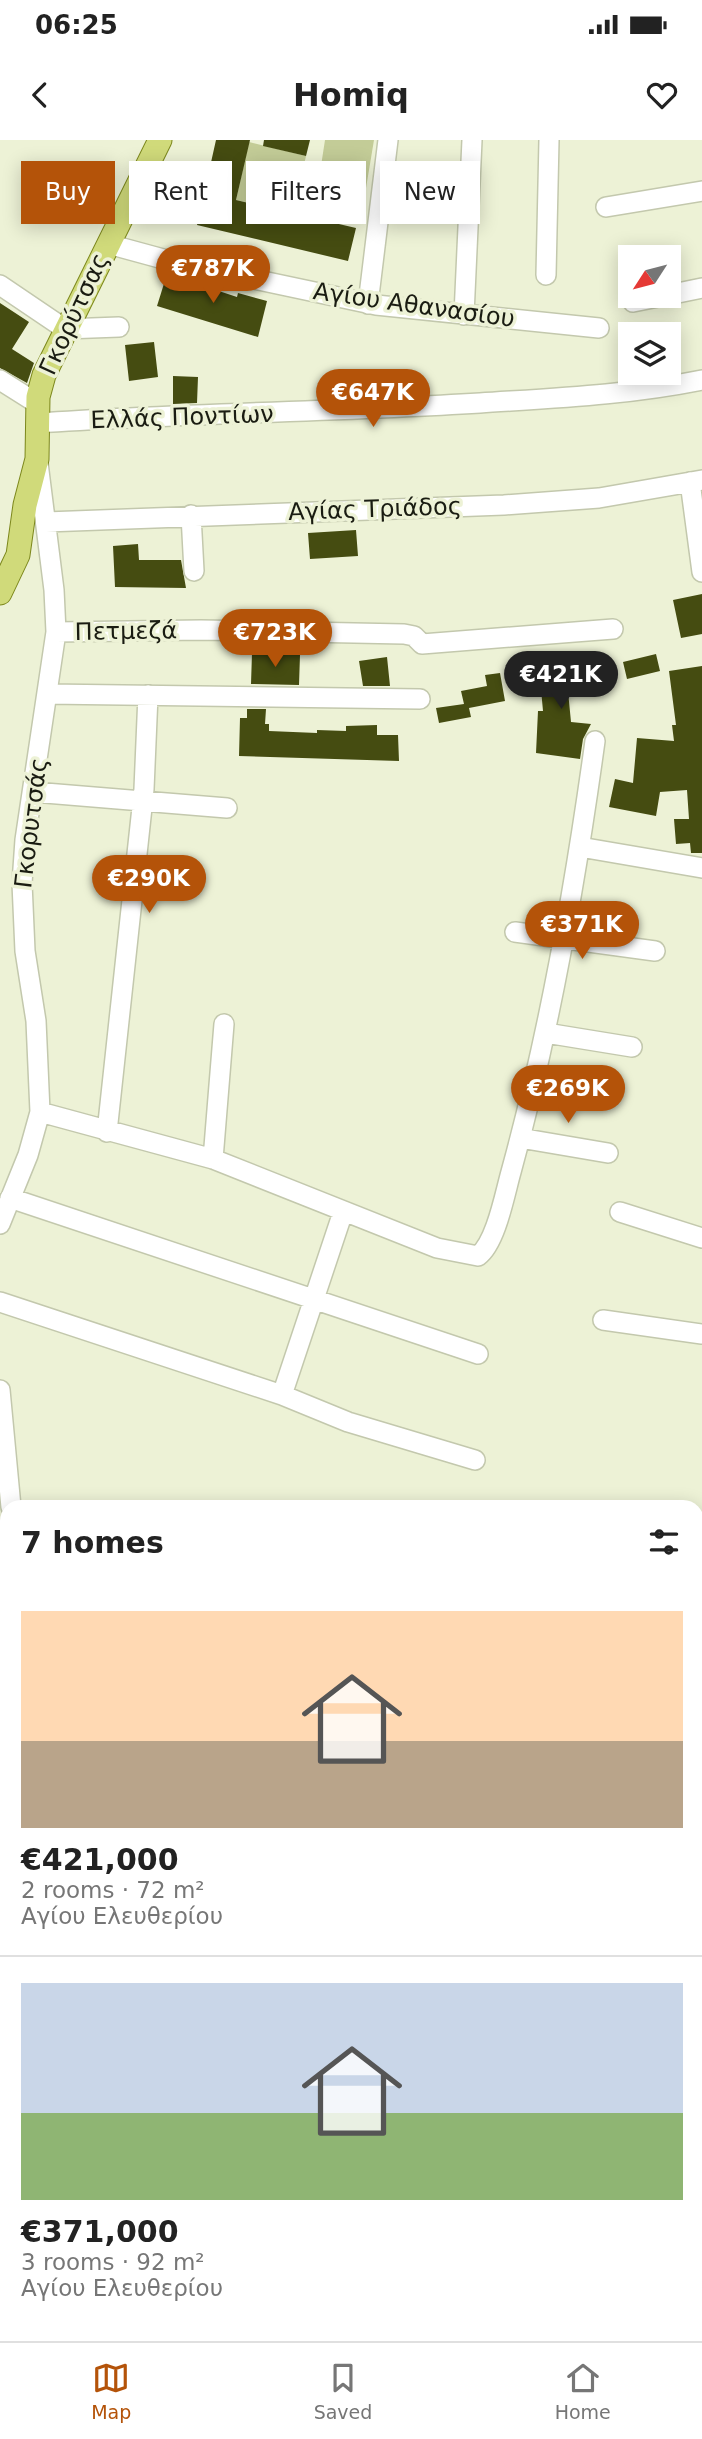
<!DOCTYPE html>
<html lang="en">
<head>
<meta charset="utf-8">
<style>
	:root { --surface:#fff; --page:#f6f6f6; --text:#222; --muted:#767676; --line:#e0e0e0; --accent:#b45309 }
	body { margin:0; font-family:"DejaVu Sans",sans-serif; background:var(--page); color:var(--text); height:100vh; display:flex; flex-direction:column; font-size:26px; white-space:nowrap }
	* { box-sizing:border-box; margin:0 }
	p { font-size:23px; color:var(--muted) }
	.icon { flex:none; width:38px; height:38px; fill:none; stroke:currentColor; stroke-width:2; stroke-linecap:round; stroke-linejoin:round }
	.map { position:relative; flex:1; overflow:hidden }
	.details { position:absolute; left:0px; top:1360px; width:704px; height:842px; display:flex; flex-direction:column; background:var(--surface); border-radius:21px 21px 0 0; box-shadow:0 4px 18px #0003 }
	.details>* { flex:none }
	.hud { position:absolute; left:21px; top:21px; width:662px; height:63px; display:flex; gap:14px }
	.needle { width:46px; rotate:234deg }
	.tools { position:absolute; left:618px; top:105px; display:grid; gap:14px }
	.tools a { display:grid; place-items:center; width:63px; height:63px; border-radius:0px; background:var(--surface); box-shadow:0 4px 18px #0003; font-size:35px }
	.price { position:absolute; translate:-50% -60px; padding:0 16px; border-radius:24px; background:var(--accent); color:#fff; font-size:23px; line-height:46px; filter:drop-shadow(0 2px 4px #0008) }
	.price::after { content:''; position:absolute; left:50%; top:42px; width:21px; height:16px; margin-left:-10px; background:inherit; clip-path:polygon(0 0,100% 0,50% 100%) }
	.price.active { background:#222; color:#fff }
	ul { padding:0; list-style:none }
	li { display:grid; align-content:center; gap:14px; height:371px; padding:0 21px }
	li+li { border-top:2px solid var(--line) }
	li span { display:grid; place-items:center; height:217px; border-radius:0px; color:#555 }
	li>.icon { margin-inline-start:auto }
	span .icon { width:126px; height:126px; fill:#fffc; stroke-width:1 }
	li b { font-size:30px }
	h2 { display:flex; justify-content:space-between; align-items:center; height:84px; padding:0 21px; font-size:30px }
	.chip { padding:0 24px; border-radius:0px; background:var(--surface); box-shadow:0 4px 18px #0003; font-size:24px; line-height:63px }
	.chip.active { background:var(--accent); color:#fff }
	.status { display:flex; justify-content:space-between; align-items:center; height:49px; padding:0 35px; background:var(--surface); direction:ltr }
	.status svg { height:19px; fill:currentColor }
	header { display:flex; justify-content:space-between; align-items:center; height:91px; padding:0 21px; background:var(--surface); font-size:32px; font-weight:600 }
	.dock { display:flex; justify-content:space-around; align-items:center; height:98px; border-top:2px solid var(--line); background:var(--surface); font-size:19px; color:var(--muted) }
	.dock a { display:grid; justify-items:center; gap:4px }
	.dock .active { color:var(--accent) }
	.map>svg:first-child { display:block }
</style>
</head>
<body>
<div class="status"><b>06:25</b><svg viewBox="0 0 49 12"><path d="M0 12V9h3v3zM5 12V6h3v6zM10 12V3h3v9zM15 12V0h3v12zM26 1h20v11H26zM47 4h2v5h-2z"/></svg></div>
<header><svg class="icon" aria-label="back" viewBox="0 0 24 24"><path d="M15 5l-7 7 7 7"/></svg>Homiq<svg class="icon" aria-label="heart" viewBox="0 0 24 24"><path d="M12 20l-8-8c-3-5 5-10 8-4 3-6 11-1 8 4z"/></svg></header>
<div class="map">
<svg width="702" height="2201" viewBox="0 0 702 2201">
	<rect width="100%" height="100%" fill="#edf2d6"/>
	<path fill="#c3cc97" d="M325,0h49l-10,60 -47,-8z
		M249,2l57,14 -13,57 -57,-13z
		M702,1672v529h-117l-16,-6 127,-1v-509z"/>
	<path fill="#454c11" d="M216,0h34l-14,60 120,28 -8,33 -151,-36z
		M264,0h46l-4,16 -43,-10z
		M167,134l70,23 1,-4 29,8 -9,36 -101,-31z
		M0,163l29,19 -17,27 22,14 -7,20 -27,-15z
		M154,202l4,35 -29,4 -4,-36z
		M173,236l25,1 -1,26 -24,1z
		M356,390l2,26 -48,3 -2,-26z
		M138,404l1,16h42l5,28 -71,-1 -2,-41z
		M702,454v40l-21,4 -8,-38z
		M252,513l48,2 -1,30 -48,-1z
		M656,514l4,17 -33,8 -4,-17z
		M387,517l3,29h-27l-4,-25z
		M596,522l2,16 -31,3 4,41 20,2 -8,15 -3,20 -44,-6 2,-42h5l-4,-44z
		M702,526v187h-11l-1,-10 -14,1 -2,-25h15l-2,-29 -27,2 -4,24 -47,-9 6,-28 18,4 4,-45 37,3 -2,-16h4l-7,-54z
		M500,533l5,28 -36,7 2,9 -32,6 -3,-15 28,-4 -3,-13 26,-5 -2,-11z
		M247,569h19l-1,15h4v7l48,2v-3l29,1v-5l31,-1v10h21l1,26 -160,-5 1,-38h7z"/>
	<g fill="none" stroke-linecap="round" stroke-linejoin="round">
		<g stroke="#c3c8ad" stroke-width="22">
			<path id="minor" d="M606,67l96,-16
				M108,104l70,19 198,42 223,23
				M546,135l3,-135
				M0,145l65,44 54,-2
				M668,155l34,-7
				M633,162l30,-6
				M368,164l20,-164
				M464,175l8,-175
				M0,240l38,24
				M38,283c147,-10 295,-11 442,-20 75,-5 148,-8 222,-23
				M690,342l12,90
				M191,375l3,56
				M46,382l458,-17 95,-7 103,-18
				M56,492l145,-2 203,4 10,2 8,8 191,-15
				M47,554l373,5
				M33,652l194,16
				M580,707l122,21
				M515,792l140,19
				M546,893l86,14
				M40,972l173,47 224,89 41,8c18,-13 27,-63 33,-84 39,-142 64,-285 84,-431
				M107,992l37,-343 4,-94
				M520,998l88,15
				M213,1019l11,-135
				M10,1058l468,156
				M620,1072l82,26
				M0,1084l28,-69 12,-43 -4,-91 -11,-70 -3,-68 3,-43 31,-208 -2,-42 -16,-127
				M0,1162l282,93 66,27 127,38
				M603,1180l99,14
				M0,1250l11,117
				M282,1255l61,-183
				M0,1494h7
				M0,1599l7,-1
				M0,1695h7
				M696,1709l6,-13
				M0,1824l7,-38
				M0,1845l7,-1
				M696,1896l6,-7
				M0,2063l7,2
				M696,2161l6,2"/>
		</g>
		<g stroke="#7c871c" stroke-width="25">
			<path id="major" d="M0,453l18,-38 7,-50 12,-46 1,-62 6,-22 116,-235"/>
		</g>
		<use href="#minor" stroke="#fff" stroke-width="19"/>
		<use href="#major" stroke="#d0da7a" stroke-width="23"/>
	</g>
	<g text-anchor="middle" stroke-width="7" stroke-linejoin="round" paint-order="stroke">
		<g font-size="24" fill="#1a1c12" stroke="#edf2d6">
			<text transform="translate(414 165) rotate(8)" y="8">Αγίου Αθανασίου</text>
			<text transform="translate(74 174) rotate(-65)" y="8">Γκορύτσας</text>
			<text transform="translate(182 277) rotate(-2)" y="8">Ελλάς Ποντίων</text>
			<text transform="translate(375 369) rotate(-2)" y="8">Αγίας Τριάδος</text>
			<text transform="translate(126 491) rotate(-1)" y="8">Πετμεζά</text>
			<text transform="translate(31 683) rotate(-83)" y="8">Γκορυτσάς</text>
		</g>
	</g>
</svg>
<div class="tools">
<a><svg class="needle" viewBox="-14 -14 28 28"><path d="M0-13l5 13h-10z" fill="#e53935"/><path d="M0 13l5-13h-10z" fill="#767676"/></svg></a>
<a><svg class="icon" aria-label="layers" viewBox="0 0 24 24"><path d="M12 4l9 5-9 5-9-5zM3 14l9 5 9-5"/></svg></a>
</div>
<b class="price" style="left:213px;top:165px">€787K</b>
<b class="price" style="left:373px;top:289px">€647K</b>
<b class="price" style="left:275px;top:529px">€723K</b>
<b class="price active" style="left:561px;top:571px">€421K</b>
<b class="price" style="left:149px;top:775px">€290K</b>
<b class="price" style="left:582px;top:821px">€371K</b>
<b class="price" style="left:568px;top:985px">€269K</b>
<div class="hud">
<a class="chip active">Buy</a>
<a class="chip">Rent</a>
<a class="chip">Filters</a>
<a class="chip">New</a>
</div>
<section class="details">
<h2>7 homes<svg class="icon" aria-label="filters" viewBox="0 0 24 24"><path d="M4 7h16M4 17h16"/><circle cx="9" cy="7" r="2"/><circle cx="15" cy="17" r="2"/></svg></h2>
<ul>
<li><span style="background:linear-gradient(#ffd9b3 60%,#b9a48a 0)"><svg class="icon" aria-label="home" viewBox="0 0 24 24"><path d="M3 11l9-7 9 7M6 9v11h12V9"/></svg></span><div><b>€421,000</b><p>2 rooms · 72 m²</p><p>Αγίου Ελευθερίου</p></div></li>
<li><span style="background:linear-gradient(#c9d6e8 60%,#8fb573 0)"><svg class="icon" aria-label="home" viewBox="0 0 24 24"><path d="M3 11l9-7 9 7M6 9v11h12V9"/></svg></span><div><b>€371,000</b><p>3 rooms · 92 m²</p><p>Αγίου Ελευθερίου</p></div></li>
</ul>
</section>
</div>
<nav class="dock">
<a class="active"><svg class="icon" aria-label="map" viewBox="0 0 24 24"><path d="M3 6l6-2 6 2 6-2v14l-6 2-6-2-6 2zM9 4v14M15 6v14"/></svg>Map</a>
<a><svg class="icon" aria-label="saved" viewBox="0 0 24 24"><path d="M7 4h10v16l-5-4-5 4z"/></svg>Saved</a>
<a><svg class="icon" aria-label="home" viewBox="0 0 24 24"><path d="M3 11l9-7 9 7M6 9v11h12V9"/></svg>Home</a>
</nav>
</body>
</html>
